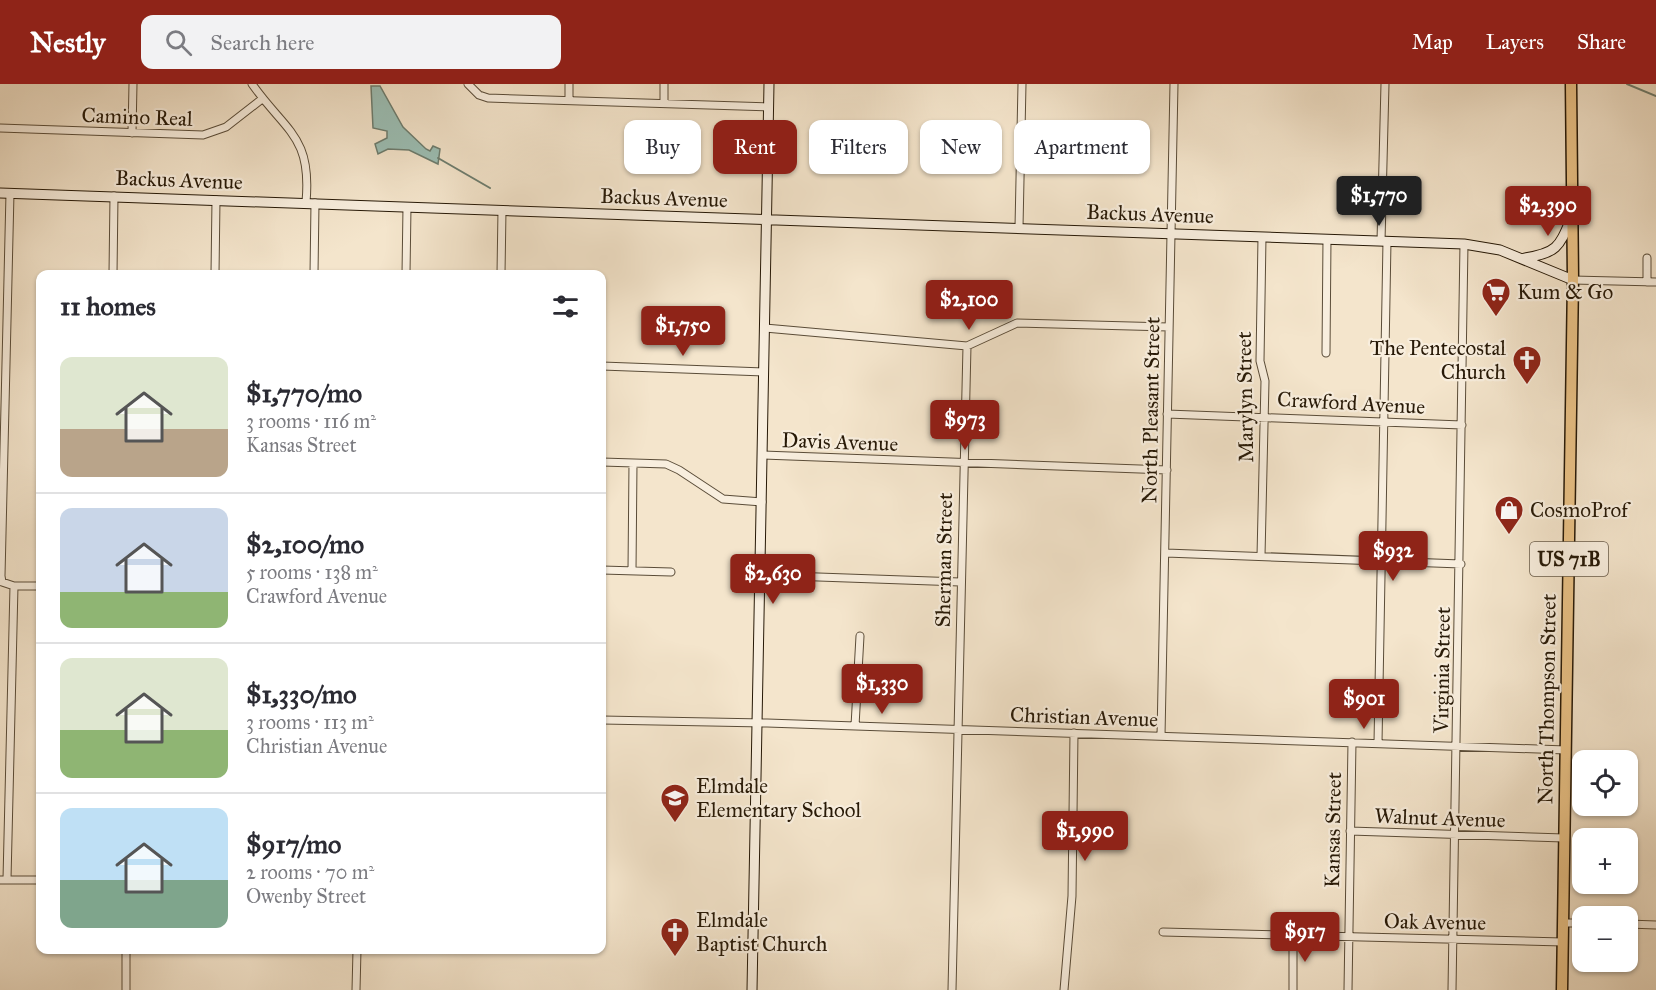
<!DOCTYPE html>
<html lang="en">
<head>
<meta charset="utf-8">
<style>
	:root { --surface:#fff; --page:#f2f2f3; --text:#2b2b33; --muted:#7c7c81; --line:#e1e1e2; --accent:#8f2418 }
	body { margin:0; font-family:"IM FELL Great Primer",serif; background:var(--page); color:var(--text); height:100vh; display:flex; flex-direction:column; font-size:22px; white-space:nowrap }
	* { box-sizing:border-box; margin:0 }
	p { font-size:20px; color:var(--muted) }
	.icon { flex:none; width:33px; height:33px; fill:none; stroke:currentColor; stroke-width:2; stroke-linecap:round; stroke-linejoin:round }
	.map { position:relative; flex:1; overflow:hidden }
	.details { position:absolute; left:36px; top:186px; width:570px; height:684px; display:flex; flex-direction:column; background:var(--surface); border-radius:12px; box-shadow:0 2px 4px #0004 }
	.details>* { flex:none }
	.hud { position:absolute; left:624px; top:36px; width:570px; height:54px; display:flex; gap:12px }
	.fabs { position:absolute; left:1572px; top:666px; display:grid; gap:12px }
	.fabs a { display:grid; place-items:center; width:66px; height:66px; border-radius:12px; background:var(--surface); box-shadow:0 2px 4px #0004; font-size:30px }
	.price { position:absolute; translate:-50% -51px; padding:0 14px; border-radius:6px; background:var(--accent); color:#fff; font-size:20px; line-height:39px; filter:drop-shadow(0 2px 3px #0008) }
	.price::after { content:''; position:absolute; left:50%; top:36px; width:18px; height:14px; margin-left:-9px; background:inherit; clip-path:polygon(0 0,100% 0,50% 100%) }
	.price.active { background:#222; color:#fff }
	ul { padding:0; list-style:none }
	li { display:flex; align-items:center; gap:18px; height:150px; padding:0 24px }
	li+li { border-top:2px solid var(--line) }
	li span { display:grid; place-items:center; flex:none; width:168px; height:120px; border-radius:12px; color:#555 }
	li>.icon { margin-inline-start:auto }
	span .icon { width:72px; height:72px; fill:#fffc; stroke-width:1 }
	li b { font-size:26px }
	h2 { display:flex; justify-content:space-between; align-items:center; height:72px; padding:0 24px; font-size:26px }
	.tag { padding:0 21px; border-radius:12px; background:var(--surface); box-shadow:0 2px 4px #0004; font-size:21px; line-height:54px }
	.tag.active { background:var(--accent); color:#fff }
	header { display:flex; align-items:center; gap:36px; box-sizing:border-box; height:84px; padding:0 30px; background:var(--accent); color:#fff }
	header strong { font-size:28px }
	nav { display:flex; gap:33px; margin-inline-start:auto; font-size:21px }
	.search { width:420px; height:54px; background:var(--page); display:flex; align-items:center; gap:15px; box-sizing:border-box; padding:0 21px; border-radius:12px; color:var(--muted); font-size:22px }
	.map>svg:first-child { display:block }
</style>
</head>
<body>
<header>
<strong>Nestly</strong>
<div class="search"><svg class="icon" aria-label="search" viewBox="0 0 24 24"><circle cx="10" cy="10" r="6"/><path d="M15 15l6 6"/></svg>Search here</div>
<nav><a>Map</a><a>Layers</a><a>Share</a></nav>
</header>
<div class="map">
<svg width="1656" height="906" viewBox="0 0 1656 906">
	<rect width="100%" height="100%" fill="#f4e5cc"/>
	<filter id="stains"><feTurbulence type="fractalNoise" baseFrequency=".00333" numOctaves="4"/><feColorMatrix values="0 0 0 0 .2 0 0 0 0 .09 0 0 0 0 .02 0 0 0 .5 -.17"/></filter>
	<radialGradient id="worn" r=".72"><stop offset=".6" stop-color="#630" stop-opacity="0"/><stop offset="1" stop-color="#630" stop-opacity=".3"/></radialGradient>
	<path fill="#9cbfb5" stroke="#6d7d6f" stroke-width="1.5" d="M371,2h9l23,41 23,22 4,2 3,-5 7,3 -2,15 -29,-14 -21,-1 -10,5 -3,-10 12,-6v-7l-14,-3z"/>
	<g fill="none" stroke-linecap="round" stroke-linejoin="round">
		<path stroke="#6d7d6f" stroke-width="2" d="M1627,0l29,12
			M438,74l52,30"/>
		<g stroke="#5a4c38" stroke-width="9">
			<path id="street" d="M252,0c34,48 60,52 54,118
				M468,0l11,11 9,3 281,9
				M569,16v-16
				M664,19v-19
				M0,44l203,7 23,-8 36,-28
				M132,49l1,-49
				M1019,143l3,-143
				M1381,157l4,-157
				M113,190l1,-78
				M215,190l1,-74
				M314,190l1,-71
				M406,190l1,-67
				M501,190l1,-64
				M1573,196l83,2
				M1647,198v-24
				M765,244l202,18 50,-23 152,4
				M1326,269l1,-114
				M602,282l162,6
				M1167,330l295,11
				M763,371l404,15
				M602,378l64,2 13,6 44,29 39,3
				M1166,469l295,11
				M1261,472l4,-175 -5,-20 2,-124
				M602,486l69,2
				M632,487l1,-108
				M760,491l200,7
				M14,502h26
				M602,636l165,3 799,27
				M855,642l5,-90
				M1161,652l13,-652
				M1378,659l9,-502
				M1350,747l214,7
				M7,795l7,-293 -12,-4 -1,-6 9,-383
				M0,796h40
				M1564,839h18
				M1628,840l28,1
				M1163,848l400,10
				M1293,851v55
				M126,906v-40
				M356,906l1,-40
				M952,906l15,-644
				M1064,906l8,-94 2,-163
				M1348,906l4,-248
				M1452,906l12,-746"/>
		</g>
		<g stroke="#271907" stroke-width="11">
			<path id="secondary" d="M0,109l1464,51 36,6 73,30
				M1525,174c32,-5 34,-11 46,-39
				M752,906l17,-906"/>
		</g>
		<g stroke="#271907" stroke-width="13">
			<path id="primary" d="M1562,906l11,-710 -2,-196"/>
		</g>
		<use href="#street" stroke="#f8eede" stroke-width="7"/>
		<use href="#secondary" stroke="#f8eede" stroke-width="9"/>
		<use href="#primary" stroke="#eac286" stroke-width="10"/>
	</g>
	<defs>
		<g id="supermarket-pin" transform="scale(1.5)"><path d="M0 17L-7.5 6A9.5 9.5 0 1 1 7.5 6Z" fill="#8f2418" stroke="#f8eede"/><path d="M-6-5.5h2.5l.6 2H6L4.5 2H-2.5L-4.4-4H-6ZM-1.5 3.2a1.3 1.3 0 1 0 .1 0ZM3 3.2a1.3 1.3 0 1 0 .1 0Z" fill="#fff"/></g>
		<g id="church-pin" transform="scale(1.5)"><path d="M0 17L-7.5 6A9.5 9.5 0 1 1 7.5 6Z" fill="#8f2418" stroke="#f8eede"/><path d="M-1.2-6h2.4v3.5h3.3v2.4h-3.3V6h-2.4V-.1h-3.3v-2.4h3.3Z" fill="#fff"/></g>
		<g id="shop-pin" transform="scale(1.5)"><path d="M0 17L-7.5 6A9.5 9.5 0 1 1 7.5 6Z" fill="#8f2418" stroke="#f8eede"/><path d="M-5-2.5h2.3a2.7 3.5 0 0 1 5.4 0H5L5.5 6h-11ZM-1.5-2.5h3a1.5 2.3 0 0 0-3 0Z" fill="#fff"/></g>
		<g id="school-pin" transform="scale(1.5)"><path d="M0 17L-7.5 6A9.5 9.5 0 1 1 7.5 6Z" fill="#8f2418" stroke="#f8eede"/><path d="M0-5L7-2L0 1L-7-2ZM-4 1L0 2.5L4 1V4Q0 6-4 4Z" fill="#fff"/></g>
	</defs>
	<g fill-rule="evenodd">
		<use href="#supermarket-pin" x="1496" y="208"/>
		<use href="#church-pin" x="1527" y="276"/>
		<use href="#shop-pin" x="1509" y="426"/>
		<use href="#school-pin" x="675" y="714"/>
		<use href="#church-pin" x="675" y="848"/>
	</g>
	<g text-anchor="middle" stroke-width="4.5" stroke-linejoin="round" paint-order="stroke">
		<rect fill="#f8eede" stroke="#665948" stroke-width="1.5" x="1530" y="458" width="78" height="34" rx="4.5"/>
		<g font-size="20" font-weight="bold" fill="#271907">
			<text x="1569" y="482">US 71B</text>
		</g>
		<g font-size="21" fill="#271907" stroke="#f8eede">
			<text transform="translate(137 33) rotate(2)" y="7">Camino Real</text>
			<text transform="translate(179 96) rotate(2)" y="7">Backus Avenue</text>
			<text transform="translate(664 114) rotate(2)" y="7">Backus Avenue</text>
			<text transform="translate(1150 130) rotate(2)" y="7">Backus Avenue</text>
			<text transform="translate(1245 313) rotate(-91)" y="7">Marylyn Street</text>
			<text transform="translate(1351 319) rotate(3)" y="7">Crawford Avenue</text>
			<text transform="translate(1151 326) rotate(-89)" y="7">North Pleasant Street</text>
			<text transform="translate(840 358) rotate(2)" y="7">Davis Avenue</text>
			<text transform="translate(944 476) rotate(-89)" y="7">Sherman Street</text>
			<text transform="translate(1442 586) rotate(-89)" y="7">Virginia Street</text>
			<text transform="translate(1547 615) rotate(-89)" y="7">North Thompson Street</text>
			<text transform="translate(1084 633) rotate(2)" y="7">Christian Avenue</text>
			<text transform="translate(1440 734) rotate(2)" y="7">Walnut Avenue</text>
			<text transform="translate(1333 746) rotate(-89)" y="7">Kansas Street</text>
			<text transform="translate(1435 838) rotate(1)" y="7">Oak Avenue</text>
		</g>
		<g font-size="21" fill="#271907" stroke="#f8eede" text-anchor="start">
			<text x="1517" y="215">Kum &amp; Go</text>
			<text x="1506" y="271" text-anchor="end">The Pentecostal<tspan x="1506" dy="24">Church</tspan></text>
			<text x="1530" y="433">CosmoProf</text>
			<text x="696" y="709">Elmdale<tspan x="696" dy="24">Elementary School</tspan></text>
			<text x="696" y="843">Elmdale<tspan x="696" dy="24">Baptist Church</tspan></text>
		</g>
	</g>
	<rect width="100%" height="100%" filter="url(#stains)"/>
	<rect width="100%" height="100%" fill="url(#worn)"/>
</svg>
<div class="fabs">
<a><svg class="icon" aria-label="locate" viewBox="0 0 24 24"><circle cx="12" cy="12" r="6"/><path d="M12 2v4M12 18v4M2 12h4M18 12h4"/></svg></a>
<a>+</a>
<a>−</a>
</div>
<b class="price active" style="left:1379px;top:143px">$1,770</b>
<b class="price" style="left:1548px;top:153px">$2,390</b>
<b class="price" style="left:969px;top:247px">$2,100</b>
<b class="price" style="left:683px;top:273px">$1,750</b>
<b class="price" style="left:965px;top:367px">$973</b>
<b class="price" style="left:1393px;top:498px">$932</b>
<b class="price" style="left:773px;top:521px">$2,630</b>
<b class="price" style="left:882px;top:631px">$1,330</b>
<b class="price" style="left:1364px;top:646px">$901</b>
<b class="price" style="left:1085px;top:778px">$1,990</b>
<b class="price" style="left:1305px;top:879px">$917</b>
<div class="hud">
<a class="tag">Buy</a>
<a class="tag active">Rent</a>
<a class="tag">Filters</a>
<a class="tag">New</a>
<a class="tag">Apartment</a>
</div>
<section class="details">
<h2>11 homes<svg class="icon" aria-label="filters" viewBox="0 0 24 24"><path d="M4 7h16M4 17h16"/><circle cx="9" cy="7" r="2"/><circle cx="15" cy="17" r="2"/></svg></h2>
<ul>
<li><span style="background:linear-gradient(#dfe7d0 60%,#b9a48a 0)"><svg class="icon" aria-label="home" viewBox="0 0 24 24"><path d="M3 11l9-7 9 7M6 9v11h12V9"/></svg></span><div><b>$1,770/mo</b><p>3 rooms · 116 m²</p><p>Kansas Street</p></div></li>
<li><span style="background:linear-gradient(#c9d6e8 70%,#8fb573 0)"><svg class="icon" aria-label="home" viewBox="0 0 24 24"><path d="M3 11l9-7 9 7M6 9v11h12V9"/></svg></span><div><b>$2,100/mo</b><p>5 rooms · 138 m²</p><p>Crawford Avenue</p></div></li>
<li><span style="background:linear-gradient(#dfe7d0 60%,#8fb573 0)"><svg class="icon" aria-label="home" viewBox="0 0 24 24"><path d="M3 11l9-7 9 7M6 9v11h12V9"/></svg></span><div><b>$1,330/mo</b><p>3 rooms · 113 m²</p><p>Christian Avenue</p></div></li>
<li><span style="background:linear-gradient(#bfe0f5 60%,#7fa58c 0)"><svg class="icon" aria-label="home" viewBox="0 0 24 24"><path d="M3 11l9-7 9 7M6 9v11h12V9"/></svg></span><div><b>$917/mo</b><p>2 rooms · 70 m²</p><p>Owenby Street</p></div></li>
</ul>
</section>
</div>
</body>
</html>
